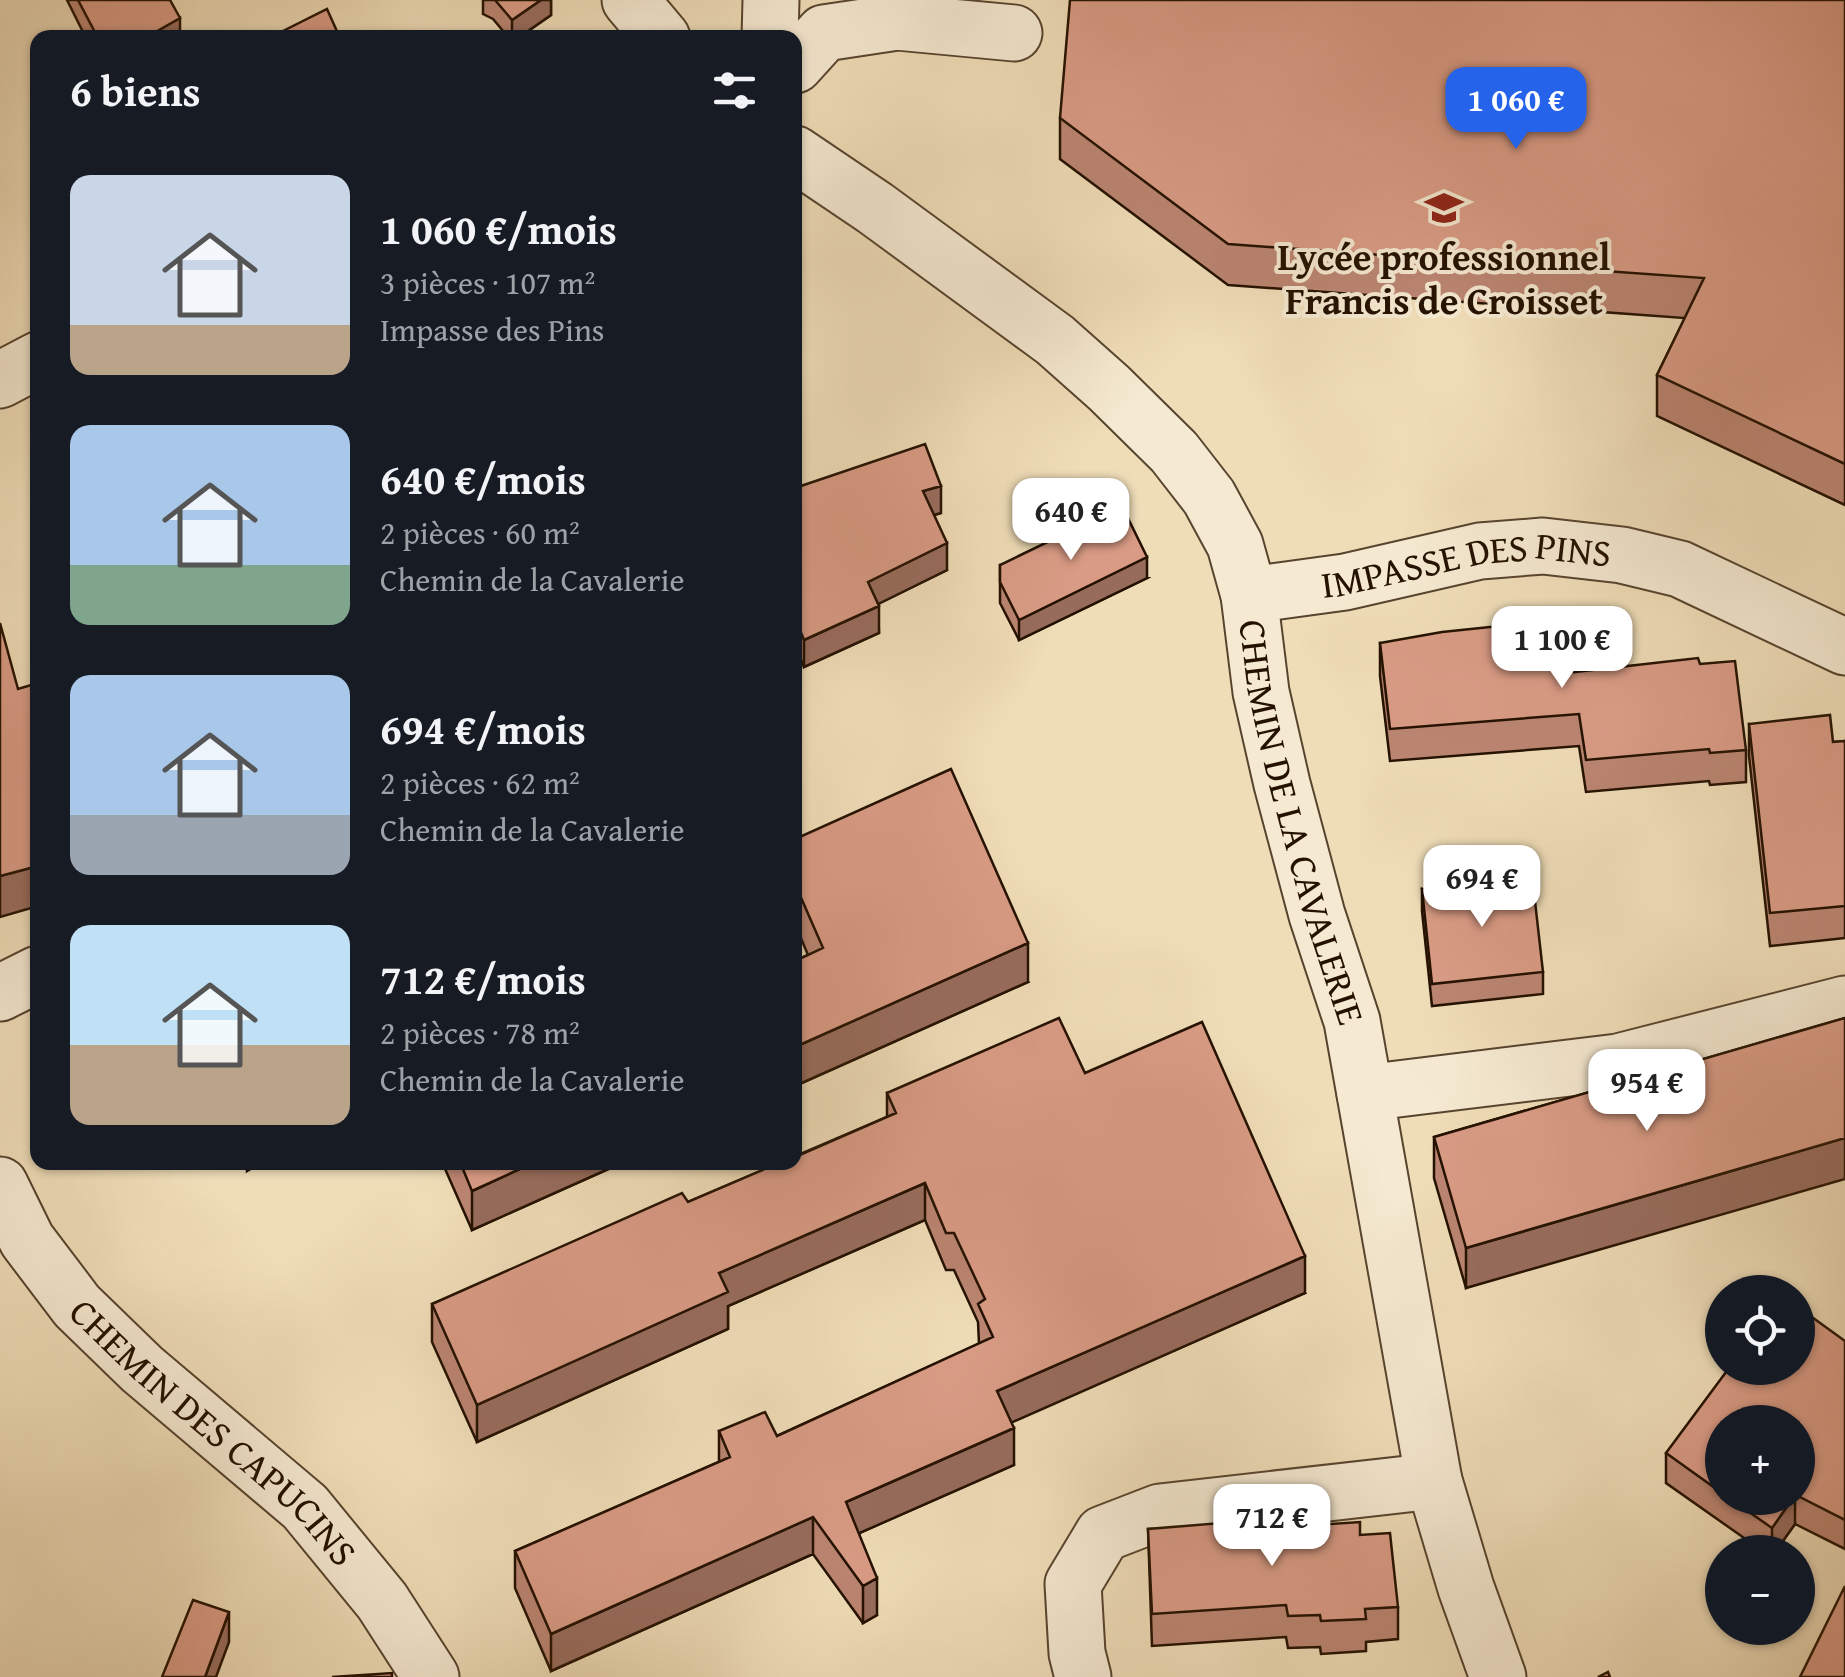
<!DOCTYPE html>
<html lang="fr">
<head>
<meta charset="utf-8">
<style>
	:root { --surface:#171b24; --page:#20242c; --text:#f1f3f6; --muted:#9ea1a6; --accent:#2563eb }
	body { margin:0; font-family:"Gentium Book Plus",serif; background:var(--page); color:var(--text); height:100vh; display:flex; flex-direction:column; font-size:38px; white-space:nowrap }
	* { box-sizing:border-box; margin:0 }
	p { font-size:32px; color:var(--muted) }
	.icon { flex:none; width:55px; height:55px; fill:none; stroke:currentColor; stroke-width:2; stroke-linecap:round; stroke-linejoin:round }
	.map { position:relative; flex:1; overflow:hidden }
	.details { position:absolute; left:30px; top:30px; width:772px; height:1140px; display:flex; flex-direction:column; background:var(--surface); border-radius:20px; box-shadow:0 2px 8px #0004 }
	.details>* { flex:none }
	.fabs { position:absolute; left:1705px; top:1275px; display:grid; gap:20px }
	.fabs a { display:grid; place-items:center; width:110px; height:110px; border-radius:50%; background:var(--surface); box-shadow:0 2px 8px #0004; font-size:50px }
	.price { position:absolute; translate:-50% -85px; padding:0 22px; border-radius:20px; background:#fff; color:#222; font-size:32px; line-height:65px; filter:drop-shadow(0 2px 5px #0008) }
	.price::after { content:''; position:absolute; left:50%; top:60px; width:30px; height:22px; margin-left:-15px; background:inherit; clip-path:polygon(0 0,100% 0,50% 100%) }
	.price.current { background:var(--accent); color:#fff }
	ul { padding:0; list-style:none }
	li { display:flex; align-items:center; gap:30px; height:250px; padding:0 40px }
	li span { display:grid; place-items:center; flex:none; width:280px; height:200px; border-radius:20px; color:#555 }
	li>.icon { margin-inline-start:auto }
	span .icon { width:120px; height:120px; fill:#fffc; stroke-width:1 }
	li b { font-size:42px }
	h2 { display:flex; justify-content:space-between; align-items:center; height:120px; padding:0 40px; font-size:42px }
	.map>svg:first-child { display:block }
</style>
</head>
<body>
<div class="map">
<svg width="1845" height="1677" viewBox="0 0 1845 1677">
	<rect width="100%" height="100%" fill="#efddb8"/>
	<filter id="stains"><feTurbulence type="fractalNoise" baseFrequency=".002" numOctaves="4"/><feColorMatrix values="0 0 0 0 .2 0 0 0 0 .09 0 0 0 0 .02 0 0 0 .5 -.17"/></filter>
	<radialGradient id="worn" r=".72"><stop offset=".6" stop-color="#630" stop-opacity="0"/><stop offset="1" stop-color="#630" stop-opacity=".3"/></radialGradient>
	<g fill="none" stroke-linecap="round" stroke-linejoin="round">
		<g stroke="#57442e" stroke-width="59">
			<g id="minor">
				<path d="M630,0l32,38"/>
				<path d="M770,38l1,-38"/>
				<path d="M795,65l29,-32 73,-11 117,11"/>
				<path id="s1" d="M795,154l80,54 180,132 54,48 65,64 35,45 26,48 14,50 12,97 21,92 35,131 35,106 82,460 32,107 32,89"/>
				<path d="M0,380l38,-20"/>
				<path id="s2" d="M1249,595l96,-13 135,-31 63,-5 79,9 58,14 165,78"/>
				<path d="M0,993l38,-19"/>
				<path d="M1365,1093l253,-31 227,-58"/>
				<path id="s3" d="M0,1185l27,55 50,66 65,63 163,138 77,94 49,76"/>
				<path d="M1083,1677l-6,-24 -4,-69 30,-50 57,-22 274,-31"/>
			</g>
		</g>
		<use href="#minor" stroke="#f5e9d1" stroke-width="55"/>
	</g>
	<path fill="#bb8572" stroke="#241100" stroke-width="2.5" fill-rule="evenodd" d="M67,0h103l10,38h-94z
		M483,0h68v15l-33,23h-9l-16,-19 -10,-5z
		M1845,0v505l-188,-89v-41l28,-57 -457,-33 -168,-126v-41z
		M795,488l146,25 -7,2 13,55 -69,34 1,29 -75,34 -4,-10 -5,3z
		M1000,565l147,13 -128,62 -19,-37z
		M1380,643l194,29 126,-8 46,86v32l-36,3 -1,-4 -123,11 -7,-46 -189,15 -10,-85z
		M1749,724l84,18 12,-1v197l-75,8 -21,-190z
		M795,839l233,143 -233,104v-125l13,-6 -13,-31z
		M1422,889l121,83v22l-111,12 -10,-95z
		M1845,1018l-379,270 -32,-110v-41z
		M1085,1073l220,220 -294,129 3,43 -155,68 18,82 -14,8 -50,-69 -262,117 -36,-83v-37l204,-89v-31l58,5 202,-92 -1,-22 -24,-52h-8l-21,-50 -197,86v23l-251,113 -45,-100v-38l256,-102 199,-85v-24z
		M442,1162h182l-152,68z
		M1845,1341v208l-50,-25 -20,28h-11l-98,-69v-30zM1722,1422h76v76h-76z
		M1271,1528l89,7 38,72v32l-32,3v9l-45,3 -1,-7 -32,1 -2,-11 -134,9 -4,-117z"/>
	<path fill="#986c5d" stroke="#241100" stroke-width="2.5" d="M541,0h10v15l-33,23h-6v-18z
		M180,18v20h-35z
		M941,486v27l-18,5v-27z
		M947,543v27l-79,39v-27z
		M1147,557v21l-128,62v-20z
		M879,606v27l-75,34v-27z
		M800,630v27l-5,3v-28z
		M38,866v40l-38,11v-41z
		M1028,943v39l-233,104v-39z
		M1845,1138v41l-379,109v-40z
		M247,1162h16l-16,9z
		M535,1162h89l-152,68v-39z
		M925,1183v37l-197,86v23l-251,113v-37l242,-132z
		M1305,1256v37l-308,136v-38z
		M1014,1428v37l-168,74v-37z
		M1793,1498h2v26l-20,28h-3v-24z
		M813,1517v37l-262,117v-37z
		M877,1578v37l-14,8v-37z
		M229,1612v30l-13,35h-11z"/>
	<path fill="#d99b85" stroke="#241100" stroke-width="2.5" d="M78,0h92l10,18 -35,20h-47z
		M495,0h46l-29,20z
		M1070,0h775v464l-188,-89 47,-97 -476,-34 -168,-126z
		M327,9l13,29h-71z
		M925,444l16,42 -18,5 24,52 -79,39 11,24 -75,34 -4,-10 -5,2v-144z
		M1122,506l25,51 -128,63 -19,-38v-17z
		M1539,622l1,3 27,-2 7,49 124,-14 2,6 35,-3 11,89 -36,3 -1,-4 -123,11 -7,-46 -189,15 -10,-86 62,-11z
		M0,623l18,66 20,-6v183l-38,10z
		M1830,715l3,27 12,-1v165l-75,7 -21,-189z
		M951,769l77,174 -233,104v-86l28,-13 -28,-64v-45z
		M1532,875l11,97 -111,12 -10,-95z
		M1059,1018l26,55 117,-51 103,234 -308,135 17,37 -168,74 31,76 -14,8 -50,-69 -262,117 -36,-83 215,-94 -11,-26 46,-19 12,24 216,-99 -15,-33 7,-5 -31,-66h-8l-21,-50 -206,90 9,19 -251,113 -45,-101 250,-111 6,9 93,-40h14v-5l101,-44 -9,-20z
		M1845,1018v120l-379,110 -32,-111z
		M460,1162h75l-63,29z
		M1798,1307l47,34v179l-47,-24v-74h-76v71l-56,-40 63,-85h69z
		M1729,1498h64l-21,30z
		M1270,1519l1,9 89,-6v13l30,-2 8,74 -33,2 1,10 -45,2 -1,-6 -32,1 -2,-11 -134,9 -4,-85z
		M1845,1586v91h-45z
		M193,1600l36,12 -24,65h-43z
		M1608,1672l2,5h-12z
		M392,1673v4h-60z"/>
	<defs>
		<g id="school-bare" transform="scale(3)"><path d="M0-5L7-2L0 1L-7-2ZM-4 1L0 2.5L4 1V4Q0 6-4 4Z" fill="#8f2418" stroke="#f5e9d1" stroke-width="2.5" paint-order="stroke"/></g>
	</defs>
	<g fill-rule="evenodd">
		<use href="#school-bare" x="1444" y="208"/>
	</g>
	<g text-anchor="middle" stroke-width="8" stroke-linejoin="round" paint-order="stroke">
		<g font-size="38" font-weight="bold" fill="#241100" stroke="#f5e9d1">
			<text x="1444" y="270">Lycée professionnel<tspan x="1444" dy="44">Francis de Croisset</tspan></text>
		</g>
		<g font-size="38" fill="#241100" stroke="#f5e9d1">
			<text dy="13" stroke="none"><textPath href="#s2" startOffset="220">IMPASSE DES PINS</textPath></text>
			<text dy="13" stroke="none"><textPath href="#s1" startOffset="880">CHEMIN DE LA CAVALERIE</textPath></text>
			<text dy="13" stroke="none"><textPath href="#s3" startOffset="330">CHEMIN DES CAPUCINS</textPath></text>
		</g>
	</g>
	<rect width="100%" height="100%" filter="url(#stains)"/>
	<rect width="100%" height="100%" fill="url(#worn)"/>
</svg>
<div class="fabs">
<a><svg class="icon" aria-label="locate" viewBox="0 0 24 24"><circle cx="12" cy="12" r="6"/><path d="M12 2v4M12 18v4M2 12h4M18 12h4"/></svg></a>
<a>+</a>
<a>−</a>
</div>
<b class="price current" style="left:1516px;top:152px">1 060 €</b>
<b class="price" style="left:1071px;top:563px">640 €</b>
<b class="price" style="left:1562px;top:691px">1 100 €</b>
<b class="price" style="left:1482px;top:930px">694 €</b>
<b class="price" style="left:1647px;top:1134px">954 €</b>
<b class="price" style="left:1272px;top:1569px">712 €</b>
<section class="details">
<h2>6 biens<svg class="icon" aria-label="filters" viewBox="0 0 24 24"><path d="M4 7h16M4 17h16"/><circle cx="9" cy="7" r="2"/><circle cx="15" cy="17" r="2"/></svg></h2>
<ul>
<li><span style="background:linear-gradient(#c9d6e8 75%,#b9a48a 0)"><svg class="icon" aria-label="home" viewBox="0 0 24 24"><path d="M3 11l9-7 9 7M6 9v11h12V9"/></svg></span><div><b>1 060 €/mois</b><p>3 pièces · 107 m²</p><p>Impasse des Pins</p></div></li>
<li><span style="background:linear-gradient(#a9c7e8 70%,#7fa58c 0)"><svg class="icon" aria-label="home" viewBox="0 0 24 24"><path d="M3 11l9-7 9 7M6 9v11h12V9"/></svg></span><div><b>640 €/mois</b><p>2 pièces · 60 m²</p><p>Chemin de la Cavalerie</p></div></li>
<li><span style="background:linear-gradient(#a9c7e8 70%,#9aa5b1 0)"><svg class="icon" aria-label="home" viewBox="0 0 24 24"><path d="M3 11l9-7 9 7M6 9v11h12V9"/></svg></span><div><b>694 €/mois</b><p>2 pièces · 62 m²</p><p>Chemin de la Cavalerie</p></div></li>
<li><span style="background:linear-gradient(#bfe0f5 60%,#b9a48a 0)"><svg class="icon" aria-label="home" viewBox="0 0 24 24"><path d="M3 11l9-7 9 7M6 9v11h12V9"/></svg></span><div><b>712 €/mois</b><p>2 pièces · 78 m²</p><p>Chemin de la Cavalerie</p></div></li>
</ul>
</section>
</div>
</body>
</html>
